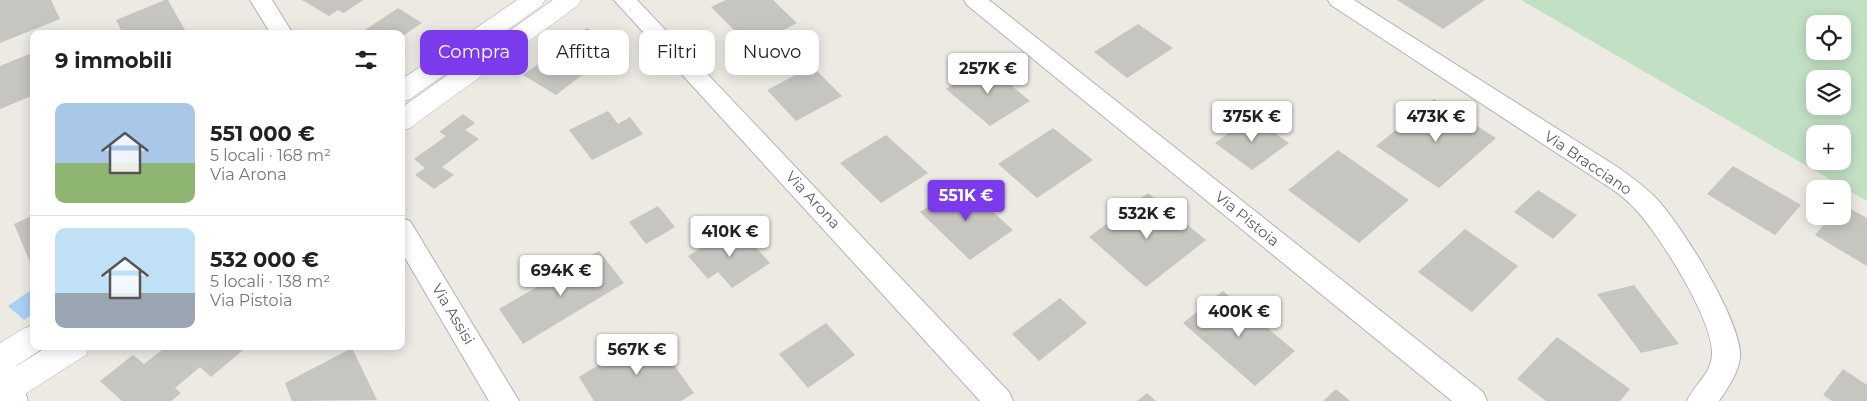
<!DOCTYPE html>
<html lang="it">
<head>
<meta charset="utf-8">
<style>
	:root { --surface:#fff; --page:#f2f2f2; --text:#222; --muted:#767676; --line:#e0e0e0; --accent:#7c3aed }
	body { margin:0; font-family:Montserrat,sans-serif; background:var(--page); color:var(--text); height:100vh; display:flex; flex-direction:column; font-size:19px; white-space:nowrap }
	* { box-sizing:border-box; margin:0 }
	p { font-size:16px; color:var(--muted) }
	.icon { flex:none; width:28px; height:28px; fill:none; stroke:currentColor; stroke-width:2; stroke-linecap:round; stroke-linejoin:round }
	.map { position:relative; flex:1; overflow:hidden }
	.details { position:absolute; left:30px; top:30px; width:375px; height:320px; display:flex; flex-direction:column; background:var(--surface); border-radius:10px; box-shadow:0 2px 12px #0003 }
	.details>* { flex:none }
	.banner { position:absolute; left:420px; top:30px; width:475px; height:45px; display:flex; gap:10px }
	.controls { position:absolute; left:1806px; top:15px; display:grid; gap:10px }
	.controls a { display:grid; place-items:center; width:45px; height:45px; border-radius:10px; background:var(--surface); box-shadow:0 2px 12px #0003; font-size:25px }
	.price { position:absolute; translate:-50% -42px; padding:0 11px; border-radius:5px; background:#fff; color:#222; font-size:16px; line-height:32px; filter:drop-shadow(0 1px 2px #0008) }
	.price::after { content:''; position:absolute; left:50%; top:30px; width:15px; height:11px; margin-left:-8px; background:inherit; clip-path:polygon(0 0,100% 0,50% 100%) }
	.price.current { background:var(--accent); color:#fff }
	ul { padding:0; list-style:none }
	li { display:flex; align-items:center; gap:15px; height:125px; padding:0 25px }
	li+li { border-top:1px solid var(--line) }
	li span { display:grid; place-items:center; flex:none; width:140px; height:100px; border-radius:10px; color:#555 }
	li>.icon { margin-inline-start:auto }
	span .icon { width:60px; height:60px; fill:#fffc; stroke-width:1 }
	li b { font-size:21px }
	h2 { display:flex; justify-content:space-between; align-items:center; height:60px; padding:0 25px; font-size:21px }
	.pill { padding:0 18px; border-radius:10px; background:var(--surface); box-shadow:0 2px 12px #0003; font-size:18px; line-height:45px }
	.pill.current { background:var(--accent); color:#fff }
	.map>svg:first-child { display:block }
</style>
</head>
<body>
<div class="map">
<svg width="1867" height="401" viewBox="0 0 1867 401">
	<rect width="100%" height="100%" fill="#eceae3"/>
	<path fill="#c2e1c4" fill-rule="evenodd" d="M1521,0h346v201zM1815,24h27v27h-27zM1815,79h27v27h-27zM1815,134h27v27h-27z"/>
	<path fill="#aad0f5" d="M34,288v25l-10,7 -16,-14z"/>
	<path fill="#c7c5c0" d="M0,0h51l9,19 -60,24z
		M165,0h3l17,30 -8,4h-54l-7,-14z
		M302,0h61l-19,13 -6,-3 -9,6z
		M726,0h47l24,23 -46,24 -40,-40z
		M1397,0h88l-42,29z
		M398,8l24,15 -21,14v-3h-42z
		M1138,24l35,24 -46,30 -33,-26z
		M587,28l32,19 -63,48 -33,-20z
		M34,52v43l-34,14v-43z
		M986,64l44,37 -40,25 -44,-37z
		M812,66l30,30 -46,25 -29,-31z
		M1434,99l62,39 -57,50 -63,-42z
		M608,111l10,13 12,-7 13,17 -51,26 -23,-30z
		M463,114l12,9 -10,7 14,9 -37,28 12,8 -20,14 -19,-14 10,-7 -11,-9 32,-23 -7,-4z
		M1251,116l38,27 -37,27 -37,-27z
		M1053,128l40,32 -56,38 -39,-34z
		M886,135l42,38 -47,30 -41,-40z
		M1338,150l71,50 -50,43 -71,-53z
		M1733,166l68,39 -26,30 -68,-41z
		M962,184l51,46 -43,30 -50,-48z
		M1538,190l39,25 -24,24 -39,-27z
		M1148,193l58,47 -60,47 -57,-50z
		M1842,204l25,14v48l-52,-31 16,-19h11z
		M658,206l17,21 -29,17 -17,-22z
		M34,215v51l-2,1 -18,-43z
		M737,226l33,37 -38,25 -14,-16 -10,7 -20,-23z
		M1465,229l53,37 -46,46 -54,-40z
		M599,251l25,32 -101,61 -24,-35z
		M1634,285l45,59 -38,9 -44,-59z
		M1223,291l72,60 -40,35 -72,-63z
		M1060,298l27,25 -48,38 -27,-27z
		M826,323l29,32 -47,33 -29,-34z
		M651,333l43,60 -13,8h-87l-15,-24z
		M1557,337l73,52 -10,12h-74l-29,-22z
		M167,346h81l-37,31 -11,-10 -25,21 6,5 -10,8h-49l-22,-20 33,-26 11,9z
		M352,348l25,52 -85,1 -7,-18z
		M1843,369l24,16v16h-35l-9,-6z
		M1336,389l14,12h-27z
		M1147,393l9,8h-19z"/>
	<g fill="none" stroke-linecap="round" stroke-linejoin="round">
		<g stroke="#b0b3b7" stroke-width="2">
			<path id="street" d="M250,0h22l21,34h-22z
				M614,0h23l372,392 4,9h-33z
				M964,0h25l494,392 4,9h-35l-485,-396z
				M1328,0h26l265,168c12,9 25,18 36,29 26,27 83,119 85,156 1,16 -12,35 -21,48h-32c7,-16 24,-27 25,-46 2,-34 -52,-119 -75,-144 -10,-12 -23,-21 -36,-29l-270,-177z
				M401,218l9,3 109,180h-30l-88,-150z
				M0,343l10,3 18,55h-28z"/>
		</g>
		<g stroke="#afb2b7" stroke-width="1">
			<path id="secondary" d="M517,0h28l-4,6 -131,93 -9,3v-22z
				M553,0h28l-4,6 -167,122 -9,3v-23z
				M34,325v21l11,1 -34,22 -11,4v-30l23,-14z
				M49,346h41l-4,9 -72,46h-14v-25z"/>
		</g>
		<use href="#street" fill="#fff" fill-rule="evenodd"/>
		<use href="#secondary" fill="#fff" fill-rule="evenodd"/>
	</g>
	<g text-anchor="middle" stroke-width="4" stroke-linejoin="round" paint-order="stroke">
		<g font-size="15" fill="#5b5e62" stroke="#fff">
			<text transform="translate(1588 163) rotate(34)" y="5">Via Bracciano</text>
			<text transform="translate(813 200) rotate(47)" y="5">Via Arona</text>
			<text transform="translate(1247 219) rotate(39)" y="5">Via Pistoia</text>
			<text transform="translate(453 314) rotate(59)" y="5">Via Assisi</text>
		</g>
	</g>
</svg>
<div class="controls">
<a><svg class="icon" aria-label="locate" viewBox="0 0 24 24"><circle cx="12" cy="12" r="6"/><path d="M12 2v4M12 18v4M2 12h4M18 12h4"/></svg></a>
<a><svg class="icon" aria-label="layers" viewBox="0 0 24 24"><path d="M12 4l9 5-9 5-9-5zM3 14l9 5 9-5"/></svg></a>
<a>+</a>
<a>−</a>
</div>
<b class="price" style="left:988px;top:95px">257K €</b>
<b class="price" style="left:1252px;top:143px">375K €</b>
<b class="price" style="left:1436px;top:143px">473K €</b>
<b class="price current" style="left:966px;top:222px">551K €</b>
<b class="price" style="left:1147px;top:240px">532K €</b>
<b class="price" style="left:730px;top:258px">410K €</b>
<b class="price" style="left:561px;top:297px">694K €</b>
<b class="price" style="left:1239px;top:338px">400K €</b>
<b class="price" style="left:637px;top:376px">567K €</b>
<div class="banner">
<a class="pill current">Compra</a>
<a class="pill">Affitta</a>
<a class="pill">Filtri</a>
<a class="pill">Nuovo</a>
</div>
<section class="details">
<h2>9 immobili<svg class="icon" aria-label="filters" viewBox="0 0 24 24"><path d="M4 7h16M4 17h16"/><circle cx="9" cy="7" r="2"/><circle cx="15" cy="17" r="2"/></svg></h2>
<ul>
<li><span style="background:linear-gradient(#a9c7e8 60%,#8fb573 0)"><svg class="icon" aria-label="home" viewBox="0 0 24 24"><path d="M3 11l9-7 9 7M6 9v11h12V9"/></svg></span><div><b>551 000 €</b><p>5 locali · 168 m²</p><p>Via Arona</p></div></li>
<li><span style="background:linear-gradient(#bfe0f5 65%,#9aa5b1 0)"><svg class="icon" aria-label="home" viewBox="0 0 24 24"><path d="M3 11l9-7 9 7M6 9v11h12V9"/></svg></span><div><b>532 000 €</b><p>5 locali · 138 m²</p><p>Via Pistoia</p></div></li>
</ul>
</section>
</div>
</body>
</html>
